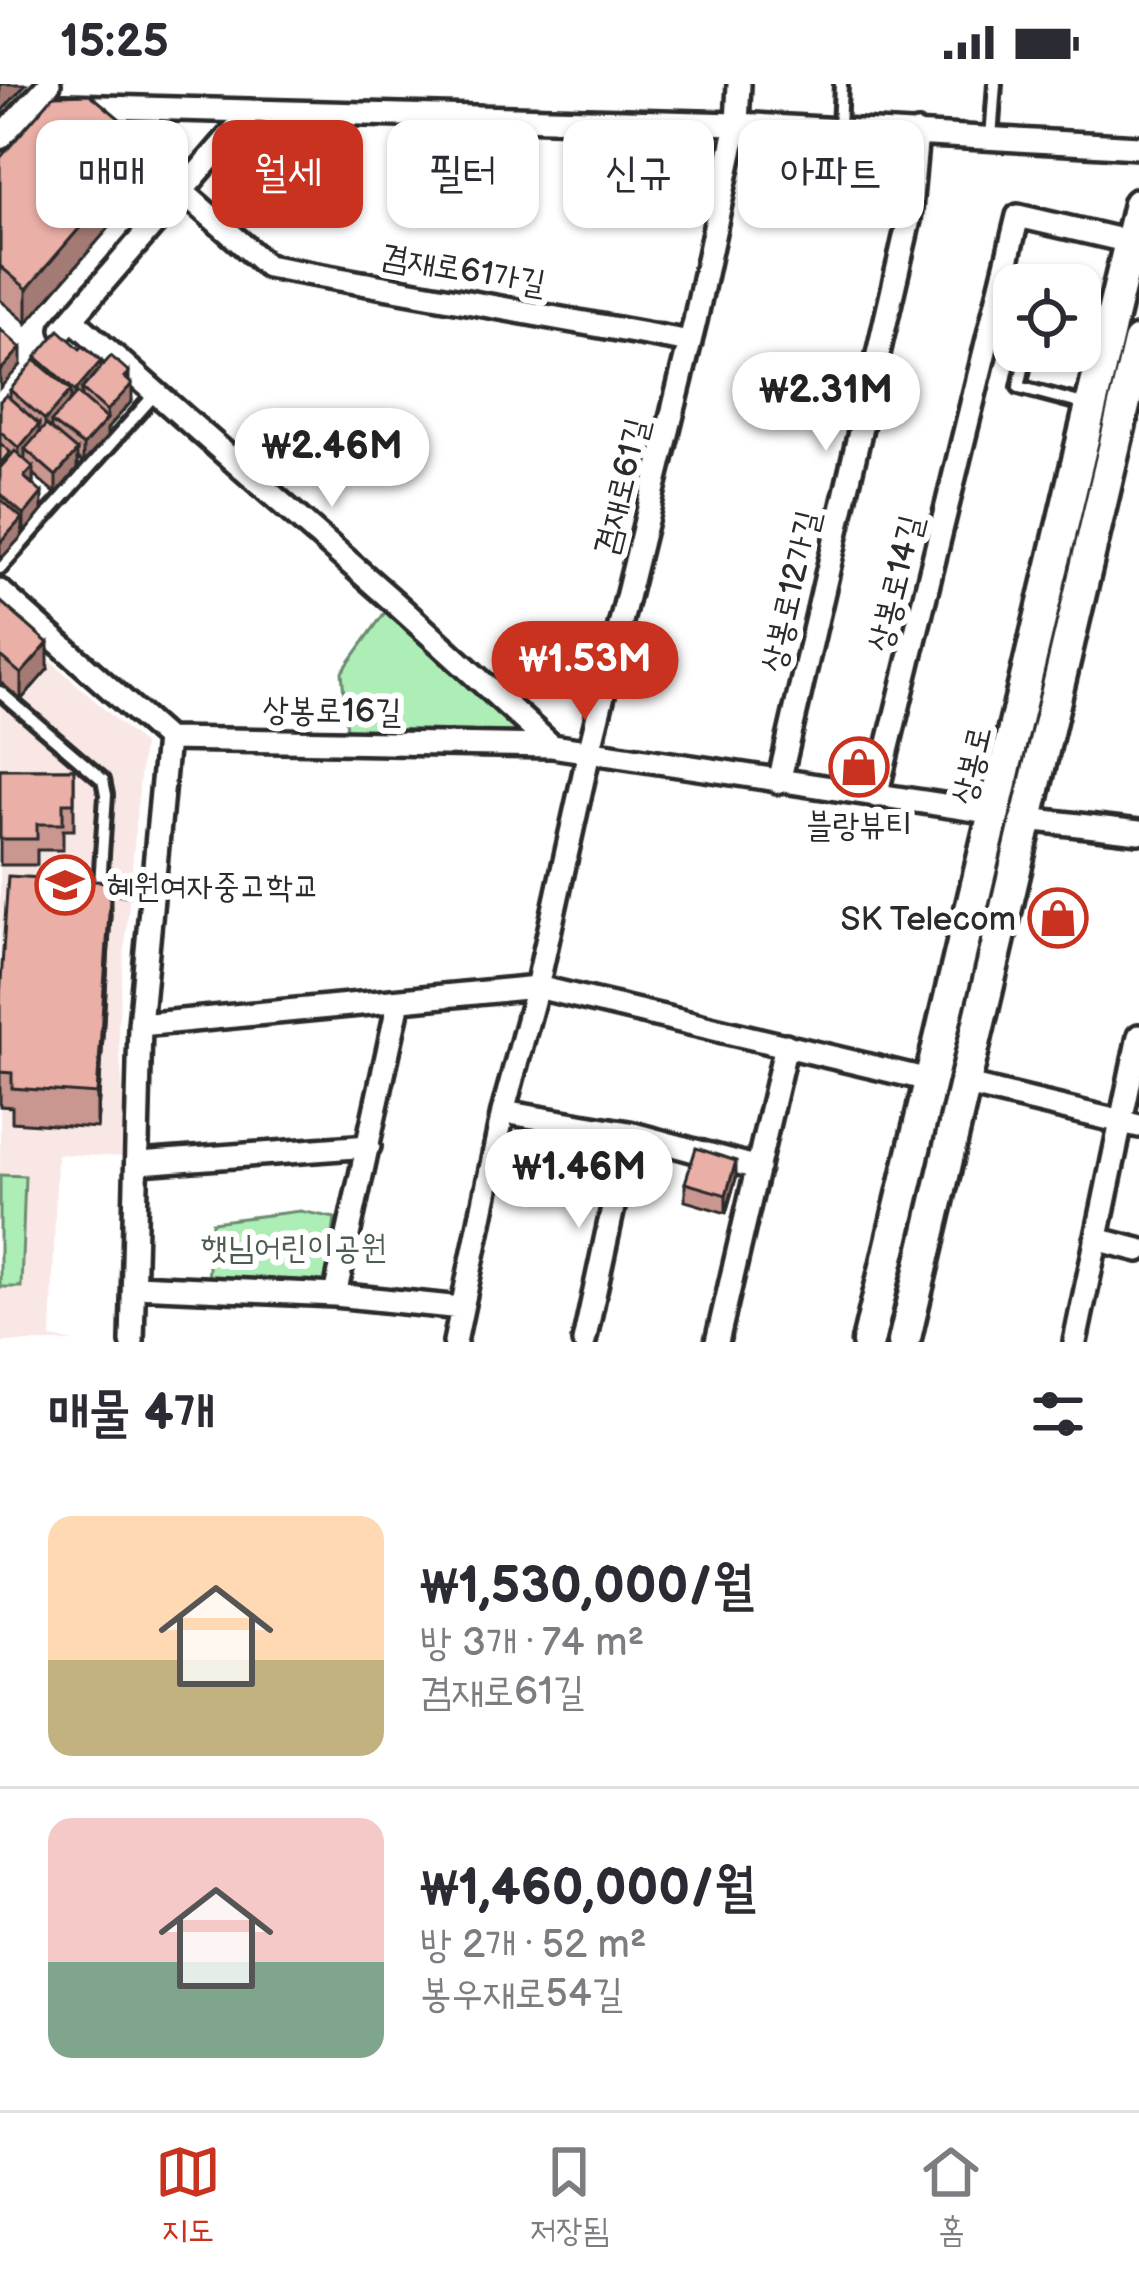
<!DOCTYPE html>
<html lang="ko">
<head>
<meta charset="utf-8">
<style>
	:root { --surface:#fff; --page:#f7f7f7; --text:#2b2b33; --muted:#7c7c81; --line:#e1e1e2; --accent:#c8321e }
	body { margin:0; font-family:"Balsamiq Sans","Poor Story",sans-serif; background:var(--page); color:var(--text); height:100vh; display:flex; flex-direction:column; font-size:45px; white-space:nowrap }
	* { box-sizing:border-box; margin:0 }
	p { font-size:39px; color:var(--muted) }
	.icon { flex:none; width:66px; height:66px; fill:none; stroke:currentColor; stroke-width:2; stroke-linecap:round; stroke-linejoin:round }
	.map { position:relative; height:1258px; overflow:hidden }
	.panel { display:flex; flex-direction:column; background:var(--surface); flex:1 }
	.panel>* { flex:none }
	.guide { position:absolute; left:36px; top:36px; width:1068px; height:108px; display:flex; gap:24px }
	.controls { position:absolute; left:993px; top:180px; display:grid; gap:24px }
	.controls a { display:grid; place-items:center; width:108px; height:108px; border-radius:24px; background:var(--surface); box-shadow:0 3px 9px #0004; font-size:60px }
	.price { position:absolute; translate:-50% -102px; padding:0 27px; border-radius:42px; background:#fff; color:#222; font-size:39px; line-height:78px; filter:drop-shadow(0 3px 6px #0008) }
	.price::after { content:''; position:absolute; left:50%; top:72px; width:36px; height:27px; margin-left:-18px; background:inherit; clip-path:polygon(0 0,100% 0,50% 100%) }
	.price.active { background:var(--accent); color:#fff }
	ul { padding:0; list-style:none }
	li { display:flex; align-items:center; gap:36px; height:300px; padding:0 48px }
	li+li { border-top:3px solid var(--line) }
	li span { display:grid; place-items:center; flex:none; width:336px; height:240px; border-radius:24px; color:#555 }
	li>.icon { margin-inline-start:auto }
	span .icon { width:144px; height:144px; fill:#fffc; stroke-width:1 }
	li b { font-size:51px }
	h2 { display:flex; justify-content:space-between; align-items:center; height:144px; padding:0 48px; font-size:51px }
	.pill { padding:0 42px; border-radius:24px; background:var(--surface); box-shadow:0 3px 9px #0004; font-size:42px; line-height:108px }
	.pill.active { background:var(--accent); color:#fff }
	.status { display:flex; justify-content:space-between; align-items:center; height:84px; padding:0 60px; background:var(--surface); direction:ltr }
	.status svg { height:33px; fill:currentColor }
	.tab-bar { display:flex; justify-content:space-around; align-items:center; height:168px; border-top:3px solid var(--line); background:var(--surface); font-size:33px; color:var(--muted) }
	.tab-bar a { display:grid; justify-items:center; gap:6px }
	.tab-bar .active { color:var(--accent) }
	.map>svg:first-child { display:block }
</style>
</head>
<body>
<div class="status"><b>15:25</b><svg viewBox="0 0 49 12"><path d="M0 12V9h3v3zM5 12V6h3v6zM10 12V3h3v9zM15 12V0h3v12zM26 1h20v11H26zM47 4h2v5h-2z"/></svg></div>
<div class="map">
<svg width="1139" height="1258" viewBox="0 0 1139 1258">
	<rect width="100%" height="100%" fill="#fff"/>
	<filter id="ink" filterUnits="userSpaceOnUse"><feTurbulence type="fractalNoise" baseFrequency=".00833" numOctaves="2"/><feDisplacementMap in="SourceGraphic" scale="24" xChannelSelector="R" yChannelSelector="G"/><feConvolveMatrix kernelMatrix="1 2 1 2 8 2 1 2 1" color-interpolation-filters="sRGB"/></filter>
	<g filter="url(#ink)">
		<path fill="#f9e7e5" d="M0,531l143,129 -25,282 9,131 -70,-3 -6,184 25,4h-76z"/>
		<path fill="#adeeb7" stroke="#6c8c71" stroke-width="3" d="M393,517l159,145 -204,-3 -6,-71z
			M0,1091l25,1 -4,111h-21z
			M300,1127l35,7 -8,68 -119,-4 4,-60z"/>
		<g fill="none" stroke-linecap="round" stroke-linejoin="round">
			<g stroke="#2b2b2b" stroke-width="20">
				<path id="lane" d="M839,45l2,-45
					M991,54l4,-54
					M1080,240l26,7
					M1027,267l-8,36 68,18
					M0,484l156,-175
					M0,608l103,88 3,15 -6,90
					M97,801l56,4"/>
			</g>
			<g stroke="#2b2b2b" stroke-width="30">
				<path id="street" d="M30,21l707,19 402,23
					M0,54l49,-54
					M182,107l85,75 423,76
					M72,235l321,282 159,145
					M63,245l188,-218
					M0,507l167,148
					M167,655l385,7 444,67
					M779,698l130,-562 8,-87
					M876,712l142,-580 112,26
					M1027,735l112,13
					M140,941l397,-38 392,93
					M963,1000l176,42
					M503,1028l126,21 129,35
					M139,1079l230,-17
					M1096,1155l43,11
					M135,1202l200,9 126,13
					M335,1211l64,-294
					M132,1258l8,-317 27,-286
					M455,1258l48,-230 34,-125 52,-235 106,-431 42,-197 2,-40
					M584,1258l45,-209
					M717,1258l69,-297
					M1075,1258l64,-306"/>
			</g>
			<g stroke="#2b2b2b" stroke-width="39">
				<path id="secondary" d="M868,1258l271,-1138
					M904,1258l235,-1000"/>
			</g>
			<use href="#lane" stroke="#fff" stroke-width="10"/>
			<use href="#street" stroke="#fff" stroke-width="21"/>
			<use href="#secondary" stroke="#fff" stroke-width="30"/>
		</g>
		<path fill="#c99690" stroke="#2b2b2b" stroke-width="3" d="M0,74l151,21 -124,144 -27,-23z
			M36,273l65,11 28,13 3,20 -25,28v8l-24,26 -6,-4v10l-21,25 -23,-20v11l9,26 -18,22 -2,-2v5l-22,24v-159l10,-3v-8l26,-29z
			M0,517l48,68 -27,31 -21,-18z
			M0,685h74v61h-11v20h-26v15h-37z
			M111,832l-14,212 -85,-6v-15l-12,-1v-109z
			M736,1094l-10,35 -41,-12v-18z"/>
		<path fill="#a47a75" stroke="#2b2b2b" stroke-width="3" d="M0,0h26l-26,29z
			M151,61v34l-124,144v-34z
			M21,264v17l-21,23v-17z
			M101,277v18l-19,10v11l-7,8v-17z
			M129,288v15l3,-3v17l-25,28v8l-24,26v-17l24,-27v-8z
			M71,306v18l-20,14v9l-6,6v-17z
			M39,340v18l-14,7v9l-6,7v-17z
			M77,367v18l-21,25v-18z
			M33,383v17l-9,-7z
			M42,409v18l-18,22v-18z
			M22,434v18l-22,24v-17z
			M48,559v26l-27,31v-26z
			M111,798v34l-14,212v-34z
			M736,1077v17l-10,35v-18z"/>
		<path fill="#eaafa7" stroke="#2b2b2b" stroke-width="3" d="M90,10l61,51 -124,144 -27,-23v-108l54,-63z
			M0,245l21,19 -21,23z
			M59,246l21,19 3,-3 18,15 -26,30 -39,-34z
			M111,272l18,16 -5,5 8,7 -25,27 -25,-22z
			M35,276l36,30 -26,30 -35,-30z
			M77,309l30,26 -24,27 -32,-24z
			M6,311l33,29 -20,24 -19,-17v-30z
			M46,341l31,26 -21,25 -31,-27z
			M0,359l10,9 -10,12z
			M15,367l18,16 -9,10 18,16 -18,22 -24,-21v-26z
			M0,415l22,19 -22,25z
			M0,517l48,42 -27,31 -21,-18z
			M0,685h74v34h-11v21h-26v15h-37z
			M8,792l103,6 -14,212 -85,-6v-15l-12,-1v-75z
			M696,1064l40,13 -10,34 -41,-12z"/>
	</g>
	<defs>
		<g id="shop-ring" transform="scale(3)"><circle r="9.5" fill="#fff" stroke="#c8321e" stroke-width="1.5"/><path d="M-5-2.5h2.3a2.7 3.5 0 0 1 5.4 0H5L5.5 6h-11ZM-1.5-2.5h3a1.5 2.3 0 0 0-3 0Z" fill="#c8321e"/></g>
		<g id="school-ring" transform="scale(3)"><circle r="9.5" fill="#fff" stroke="#c8321e" stroke-width="1.5"/><path d="M0-5L7-2L0 1L-7-2ZM-4 1L0 2.5L4 1V4Q0 6-4 4Z" fill="#c8321e"/></g>
	</defs>
	<g fill-rule="evenodd">
		<use href="#shop-ring" x="859" y="683"/>
		<use href="#school-ring" x="65" y="801"/>
		<use href="#shop-ring" x="1058" y="834"/>
	</g>
	<g text-anchor="middle" stroke-width="12" stroke-linejoin="round" paint-order="stroke">
		<g font-size="33" fill="#2b2b2b" stroke="#fff">
			<text transform="translate(464 184) rotate(10)" y="12">겸재로61가길</text>
			<text transform="translate(620 402) rotate(-76)" y="12">겸재로61길</text>
			<text transform="translate(894 499) rotate(-76)" y="12">상봉로14길</text>
			<text transform="translate(789 507) rotate(-77)" y="12">상봉로12가길</text>
			<text transform="translate(332 625) rotate(1)" y="12">상봉로16길</text>
			<text transform="translate(970 681) rotate(-77)" y="12">상봉로</text>
		</g>
		<g font-size="33" fill="#2b2b2b" stroke="#fff">
			<text x="859" y="752">블랑뷰티</text>
			<text x="107" y="813" text-anchor="start">혜원여자중고학교</text>
			<text x="1016" y="846" text-anchor="end">SK Telecom</text>
		</g>
		<g font-size="33" fill="#4c5c4e" stroke="#fff">
			<text x="294" y="1174">햇님어린이공원</text>
		</g>
	</g>
</svg>
<div class="controls">
<a><svg class="icon" aria-label="locate" viewBox="0 0 24 24"><circle cx="12" cy="12" r="6"/><path d="M12 2v4M12 18v4M2 12h4M18 12h4"/></svg></a>
</div>
<b class="price" style="left:826px;top:370px">₩2.31M</b>
<b class="price" style="left:332px;top:426px">₩2.46M</b>
<b class="price active" style="left:585px;top:639px">₩1.53M</b>
<b class="price" style="left:579px;top:1147px">₩1.46M</b>
<div class="guide">
<a class="pill">매매</a>
<a class="pill active">월세</a>
<a class="pill">필터</a>
<a class="pill">신규</a>
<a class="pill">아파트</a>
</div>
</div>
<section class="panel">
<h2>매물 4개<svg class="icon" aria-label="filters" viewBox="0 0 24 24"><path d="M4 7h16M4 17h16"/><circle cx="9" cy="7" r="2"/><circle cx="15" cy="17" r="2"/></svg></h2>
<ul>
<li><span style="background:linear-gradient(#ffd9b3 60%,#c2b280 0)"><svg class="icon" aria-label="home" viewBox="0 0 24 24"><path d="M3 11l9-7 9 7M6 9v11h12V9"/></svg></span><div><b>₩1,530,000/월</b><p>방 3개 · 74 m²</p><p>겸재로61길</p></div></li>
<li><span style="background:linear-gradient(#f6c9c9 60%,#7fa58c 0)"><svg class="icon" aria-label="home" viewBox="0 0 24 24"><path d="M3 11l9-7 9 7M6 9v11h12V9"/></svg></span><div><b>₩1,460,000/월</b><p>방 2개 · 52 m²</p><p>봉우재로54길</p></div></li>
</ul>
</section>
<nav class="tab-bar">
<a class="active"><svg class="icon" aria-label="map" viewBox="0 0 24 24"><path d="M3 6l6-2 6 2 6-2v14l-6 2-6-2-6 2zM9 4v14M15 6v14"/></svg>지도</a>
<a><svg class="icon" aria-label="saved" viewBox="0 0 24 24"><path d="M7 4h10v16l-5-4-5 4z"/></svg>저장됨</a>
<a><svg class="icon" aria-label="home" viewBox="0 0 24 24"><path d="M3 11l9-7 9 7M6 9v11h12V9"/></svg>홈</a>
</nav>
</body>
</html>
